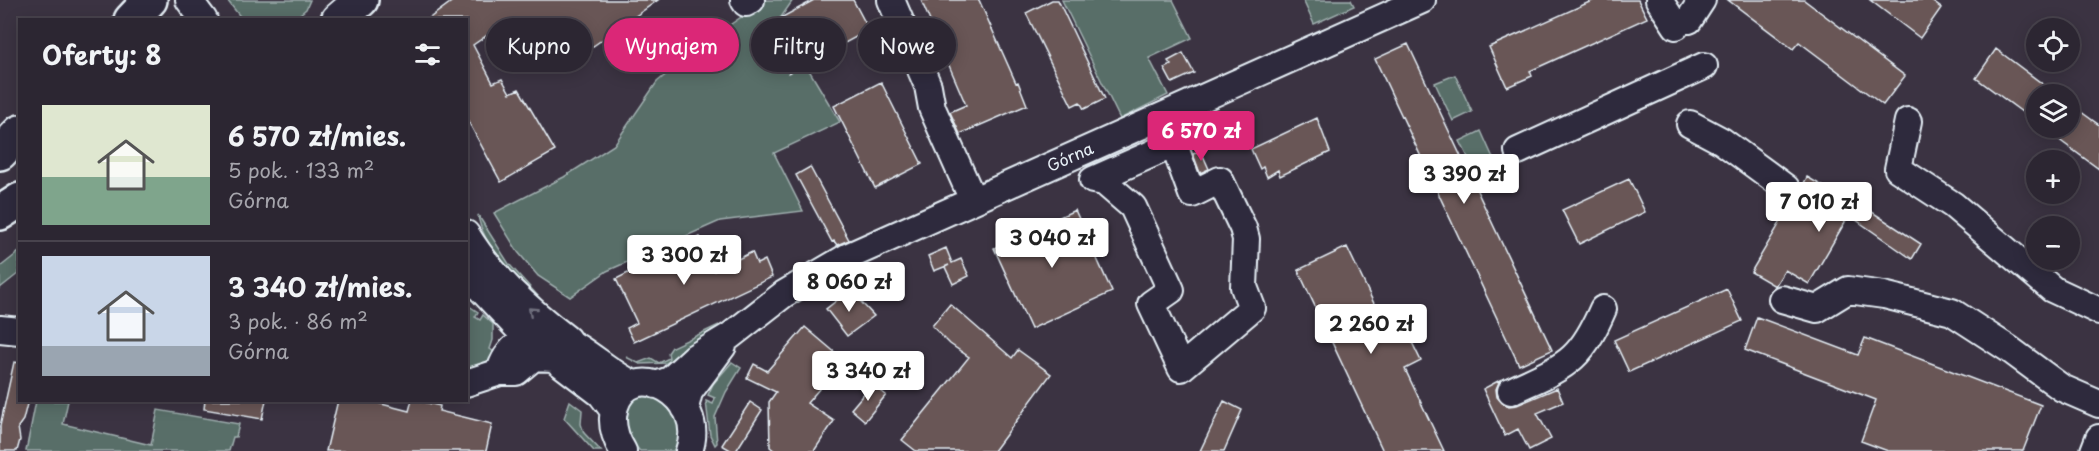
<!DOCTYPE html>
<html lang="pl">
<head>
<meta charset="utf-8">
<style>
	:root { --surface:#2c2632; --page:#342e3a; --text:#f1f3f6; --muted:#a6a5ac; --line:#48434d; --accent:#db2777 }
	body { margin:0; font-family:"Playpen Sans",sans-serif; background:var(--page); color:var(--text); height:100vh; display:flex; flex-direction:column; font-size:22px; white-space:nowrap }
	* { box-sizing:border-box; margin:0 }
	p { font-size:20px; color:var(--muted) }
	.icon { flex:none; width:33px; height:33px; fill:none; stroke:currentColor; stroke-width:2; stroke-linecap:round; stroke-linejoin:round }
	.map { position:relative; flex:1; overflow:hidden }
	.side { position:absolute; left:18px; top:18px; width:450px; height:384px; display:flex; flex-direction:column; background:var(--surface); border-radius:0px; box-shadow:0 3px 15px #0003,0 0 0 2px var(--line) }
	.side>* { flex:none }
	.hud { position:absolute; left:486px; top:18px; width:570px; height:54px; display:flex; gap:12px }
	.fabs { position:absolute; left:2026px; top:18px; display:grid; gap:12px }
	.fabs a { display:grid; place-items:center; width:54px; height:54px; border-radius:50%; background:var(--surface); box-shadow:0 3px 15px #0003,0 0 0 2px var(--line); font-size:30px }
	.price { position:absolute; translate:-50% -51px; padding:0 14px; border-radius:6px; background:#fff; color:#222; font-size:20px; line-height:39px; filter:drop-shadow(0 2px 3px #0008) }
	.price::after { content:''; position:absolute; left:50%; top:36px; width:18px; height:14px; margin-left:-9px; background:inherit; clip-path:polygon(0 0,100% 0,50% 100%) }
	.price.selected { background:var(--accent); color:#fff }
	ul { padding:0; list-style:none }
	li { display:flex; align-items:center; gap:18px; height:150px; padding:0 24px }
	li+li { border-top:2px solid var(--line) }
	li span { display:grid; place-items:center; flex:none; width:168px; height:120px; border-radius:0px; color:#555 }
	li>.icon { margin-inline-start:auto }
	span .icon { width:72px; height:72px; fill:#fffc; stroke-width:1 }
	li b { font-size:26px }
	h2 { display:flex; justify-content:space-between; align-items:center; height:72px; padding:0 24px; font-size:26px }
	.chip { padding:0 21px; border-radius:27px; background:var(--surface); box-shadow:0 3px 15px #0003,0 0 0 2px var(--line); font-size:21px; line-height:54px }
	.chip.selected { background:var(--accent); color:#fff }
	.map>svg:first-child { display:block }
</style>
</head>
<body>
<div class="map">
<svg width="2099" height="451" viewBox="0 0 2099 451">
	<rect width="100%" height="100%" fill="#3b3342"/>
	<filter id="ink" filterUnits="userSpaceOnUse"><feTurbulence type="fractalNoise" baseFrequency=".0167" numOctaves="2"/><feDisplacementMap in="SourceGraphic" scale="12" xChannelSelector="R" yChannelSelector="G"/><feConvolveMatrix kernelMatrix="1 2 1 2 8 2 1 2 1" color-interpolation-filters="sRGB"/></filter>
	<g filter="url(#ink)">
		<path fill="#596e68" stroke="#a0b0b0" stroke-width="1.5" d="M227,0h83l-4,9 -13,11 -51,-1z
			M766,0h27l-14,20 61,102 -66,31 29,58 -83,10 -113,50 -37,26 -32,-21 -20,-24 -24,-39 70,-36 50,-32 43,-63 48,-40z
			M1062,0h111l19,38 -43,20 19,37 -48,24z
			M1303,0h48l3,6 -40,18z
			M1455,75l17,37 -19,9 -18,-38z
			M1481,131l13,29 -20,9 -14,-28z
			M478,215l31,49 47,52c-26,-22 -74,-67 -78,-101z
			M19,252v21l-19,15v-21z
			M466,304l12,8 -3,5 5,3 3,-5 10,9v16l-3,9 7,5 -11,9 -19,6z
			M719,325l-53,38 -26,1 -14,-7 12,6 13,-5 8,5 10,-5 -1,-5 4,-6z
			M732,362l9,6 -15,24 -11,25 2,26 -2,2 -5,-10 -4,-34 7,3 2,-6 -7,-3 5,-11z
			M643,394c25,5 47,33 30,57h-33c-9,-9 -18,-23 -16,-37 1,-5 5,-11 7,-15z
			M36,401h32l-5,23 88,21 7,-35 81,14 -3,13h-3l-4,14h-203z
			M570,401l12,9 -1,14 3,9 17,18h-7l-30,-33z"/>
		<path fill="#695757" stroke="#e8f1f8" stroke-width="1.5" d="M454,0h204l-100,71 -20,-29 -10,5 -16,-24 -20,9 -19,13 20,38 9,-4 8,14 9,-4 36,62 -54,31 -35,-65v-97h-39z
			M814,0h39l16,30 -80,43 -25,-46z
			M921,0h58l37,83 2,-1 9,23 -67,29 -10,-22 16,-7z
			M1052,0h6l47,99 -21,10 -4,-7 -8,4 -46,-93z
			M1594,0h44l9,18 -117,53 2,5 -25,11 -18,-40z
			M1728,0h76l101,76 -22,29 -84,-63 -6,7z
			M1870,0h60l11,8 -21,30z
			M1408,44l144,306 -33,15 -144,-306z
			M1996,49l60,45h-19v29l-61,-45z
			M1183,53l11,20 -22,10 -8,-15 7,-3 -3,-4z
			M881,82l41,82 -47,24 -41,-82z
			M2070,104l29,21v44l-56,-41h27z
			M1317,118l13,34 -50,24 -2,-6 -11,7 -4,-10 -3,2 -9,-20z
			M1201,151l8,18 -9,4 -7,-19z
			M810,167l39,73 -12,5 -3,-4 -2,1 -36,-67z
			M1807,177l24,14 3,-4 87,57 -9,15 -63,-44 -40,69 -24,-14 -10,16 -24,-14 42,-71 5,-5z
			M1629,179l16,33 -66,32 -17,-34z
			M1075,210l37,82 -81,37 -37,-81 17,-8 -5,-9 17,-8 4,9z
			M700,237l14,34 38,-19 5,12 8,-4 7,17 -138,65 -7,-14 10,-5 -21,-44z
			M1347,247l42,88 16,-7 16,33 -16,8 39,82h-61l-85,-181z
			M946,248l6,15 9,-4 8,17 -16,8 -8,-17 4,-2 -15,6 -6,-15z
			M1727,289l15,32 -113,51 -15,-32z
			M850,290l24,26 -27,20 -21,-27z
			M950,304l62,54 6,-8 33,24 -57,77h-78l-14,-11 67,-83 -19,-13 -18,-18z
			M1757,317l101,38 7,-17 176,67 -18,46h-135l-27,-10 15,-41 -131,-50z
			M805,327l39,33 -37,43 27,18 -20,30h-39l-5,-4 -1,-45 7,-10 -29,-14 7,-14 13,7z
			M14,362l6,1v37h8l-5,20 -5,7 2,13 -3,11h-17v-25z
			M1500,380l-4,9 1,8 5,6 7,3 8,-1 40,-17 6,14 -26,11 14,26 -22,11 -11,-21 -13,7 -22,-47z
			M872,384l14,11 -21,26 -14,-12z
			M205,400h61l-4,19 -58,-10z
			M338,400h28l43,11 3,-11h4l24,6 -1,5 53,13 -6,27h-160z
			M1224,401l18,9 -18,41h-24z
			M750,402l12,8 -26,41h-4l-10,-6z"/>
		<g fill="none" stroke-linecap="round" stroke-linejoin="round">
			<g stroke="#e8f1f8" stroke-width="30">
				<path id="minor" d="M189,0l15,20
					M744,0l2,3 5,-3
					M891,0l37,86 4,22 41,92
					M1659,0l17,26
					M1689,20l13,-20
					M1908,121l-10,48 55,36 99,84 47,22
					M1690,124l32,17 64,47
					M1172,145h2l18,49 28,-14 23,48 3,11 -2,48 8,21 -71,60 -30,-64 20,-14 -38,-83 -29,-25 -11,-2z
					M1518,151l186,-85
					M466,234c26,43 62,75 101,105
					M466,273l61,65 74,56 13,17
					M1782,299l35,10 31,-19 36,5 68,17 57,37 53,39 37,16
					M0,329l20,2
					M500,372c3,-12 8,-19 17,-27 36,-35 84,27 117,39
					M466,383l34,-11h16l18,-15 19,1
					M656,385l14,-5 25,-23 35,-21 54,-42 65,-38 573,-256
					M1511,391c20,-10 46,-19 62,-34 14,-13 23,-32 30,-48
					M685,408l4,-16 34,-46
					M623,451c-8,-13 -13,-29 -8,-45 16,-51 94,-11 74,45
					M2094,451l5,-13"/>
			</g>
			<g stroke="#e8f1f8" stroke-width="38">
				<path id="major" d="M131,20l19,-20
					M338,20l23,-20
					M0,153l20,-21
					M0,213l20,-13"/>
			</g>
			<use href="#minor" stroke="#2f2a3d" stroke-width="26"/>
			<use href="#major" stroke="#2f2a3d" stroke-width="33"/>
		</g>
		<defs><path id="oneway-chevron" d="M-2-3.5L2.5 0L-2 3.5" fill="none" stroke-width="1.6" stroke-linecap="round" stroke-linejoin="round" transform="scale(1.5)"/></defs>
		<use stroke="#70707e" href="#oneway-chevron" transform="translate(532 311) rotate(-138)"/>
	</g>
	<g text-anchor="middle" stroke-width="4.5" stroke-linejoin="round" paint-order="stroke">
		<g font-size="16" fill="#e8f1f8" stroke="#2f2a3d">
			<text transform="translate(1070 157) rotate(-24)" y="6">Górna</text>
		</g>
	</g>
</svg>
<div class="fabs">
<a><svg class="icon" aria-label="locate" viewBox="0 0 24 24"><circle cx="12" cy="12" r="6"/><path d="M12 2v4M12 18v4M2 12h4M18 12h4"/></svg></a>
<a><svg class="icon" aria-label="layers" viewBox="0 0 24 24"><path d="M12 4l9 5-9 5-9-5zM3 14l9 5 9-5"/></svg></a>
<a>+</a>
<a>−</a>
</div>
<b class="price selected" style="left:1201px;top:162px">6 570 zł</b>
<b class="price" style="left:1464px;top:205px">3 390 zł</b>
<b class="price" style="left:1819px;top:233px">7 010 zł</b>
<b class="price" style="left:1052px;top:269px">3 040 zł</b>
<b class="price" style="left:684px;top:286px">3 300 zł</b>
<b class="price" style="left:849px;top:313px">8 060 zł</b>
<b class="price" style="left:1371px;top:355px">2 260 zł</b>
<b class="price" style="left:868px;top:402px">3 340 zł</b>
<div class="hud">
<a class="chip">Kupno</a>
<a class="chip selected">Wynajem</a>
<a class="chip">Filtry</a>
<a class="chip">Nowe</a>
</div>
<section class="side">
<h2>Oferty: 8<svg class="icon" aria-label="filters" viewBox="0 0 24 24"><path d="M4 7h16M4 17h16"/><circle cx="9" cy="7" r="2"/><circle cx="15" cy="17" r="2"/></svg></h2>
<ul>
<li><span style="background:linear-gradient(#dfe7d0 60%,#7fa58c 0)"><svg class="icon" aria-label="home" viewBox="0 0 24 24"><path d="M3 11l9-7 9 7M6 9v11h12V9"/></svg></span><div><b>6 570 zł/mies.</b><p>5 pok. · 133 m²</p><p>Górna</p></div></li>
<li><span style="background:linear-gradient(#c9d6e8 75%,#9aa5b1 0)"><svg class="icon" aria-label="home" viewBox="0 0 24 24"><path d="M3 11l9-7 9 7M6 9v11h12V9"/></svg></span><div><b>3 340 zł/mies.</b><p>3 pok. · 86 m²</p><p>Górna</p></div></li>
</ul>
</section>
</div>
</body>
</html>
